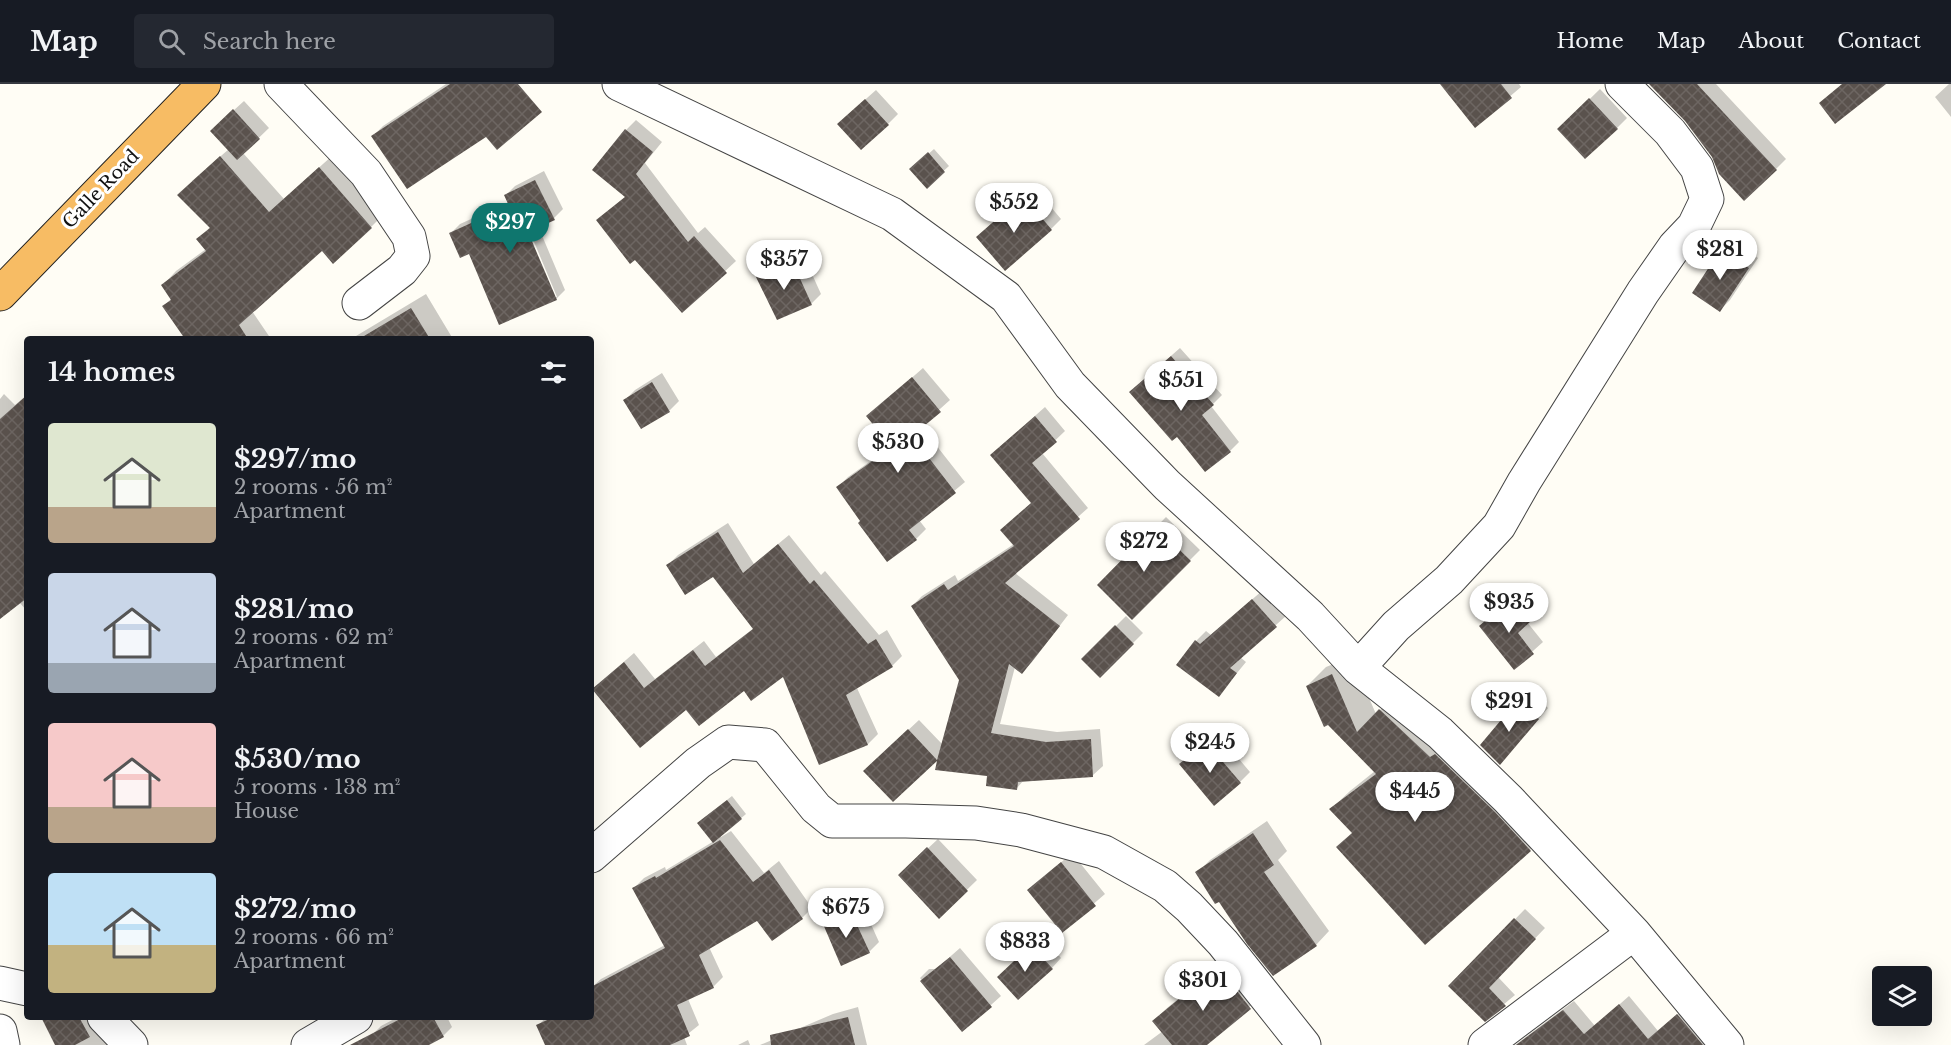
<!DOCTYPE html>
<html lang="en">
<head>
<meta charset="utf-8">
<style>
	:root { --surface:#171b24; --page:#242831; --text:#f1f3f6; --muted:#9ea1a6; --line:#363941; --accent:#0f766e }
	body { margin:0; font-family:"Libre Baskerville",serif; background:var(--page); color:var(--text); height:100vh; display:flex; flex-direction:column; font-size:22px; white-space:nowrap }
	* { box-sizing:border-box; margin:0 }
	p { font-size:20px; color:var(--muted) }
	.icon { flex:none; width:33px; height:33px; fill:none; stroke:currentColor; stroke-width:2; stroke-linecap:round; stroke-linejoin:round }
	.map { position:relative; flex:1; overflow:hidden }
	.side { position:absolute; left:24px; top:252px; width:570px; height:684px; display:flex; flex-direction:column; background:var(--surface); border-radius:6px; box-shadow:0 6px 24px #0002 }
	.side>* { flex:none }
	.fabs { position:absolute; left:1872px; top:882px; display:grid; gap:12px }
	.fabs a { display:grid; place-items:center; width:60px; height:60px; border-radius:6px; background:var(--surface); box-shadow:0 6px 24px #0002; font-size:30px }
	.price { position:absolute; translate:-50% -51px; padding:0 14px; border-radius:21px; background:#fff; color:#222; font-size:20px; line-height:39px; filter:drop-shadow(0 2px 3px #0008) }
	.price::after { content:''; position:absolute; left:50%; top:36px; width:18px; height:14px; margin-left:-9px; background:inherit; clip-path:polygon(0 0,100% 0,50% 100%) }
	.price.on { background:var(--accent); color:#fff }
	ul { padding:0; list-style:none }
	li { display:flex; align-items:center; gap:18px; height:150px; padding:0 24px }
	li span { display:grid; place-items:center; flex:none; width:168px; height:120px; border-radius:6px; color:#555 }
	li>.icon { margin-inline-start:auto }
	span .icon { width:72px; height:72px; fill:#fffc; stroke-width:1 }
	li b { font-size:26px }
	h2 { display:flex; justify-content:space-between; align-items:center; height:72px; padding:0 24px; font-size:26px }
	header { display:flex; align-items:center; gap:36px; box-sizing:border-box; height:84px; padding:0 30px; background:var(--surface); border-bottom:2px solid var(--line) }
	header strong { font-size:28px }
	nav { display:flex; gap:33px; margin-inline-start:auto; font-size:21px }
	.search { width:420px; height:54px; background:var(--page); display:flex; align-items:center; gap:15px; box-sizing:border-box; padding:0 21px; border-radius:6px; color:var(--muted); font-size:22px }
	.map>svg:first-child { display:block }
</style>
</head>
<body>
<header>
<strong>Map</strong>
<div class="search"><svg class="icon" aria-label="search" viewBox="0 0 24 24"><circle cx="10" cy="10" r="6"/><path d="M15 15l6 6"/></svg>Search here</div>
<nav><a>Home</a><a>Map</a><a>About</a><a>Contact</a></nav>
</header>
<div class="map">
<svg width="1951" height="961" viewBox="0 0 1951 961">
	<defs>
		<pattern id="building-cross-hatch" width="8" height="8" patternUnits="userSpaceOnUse" patternTransform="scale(1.5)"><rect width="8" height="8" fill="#5a524d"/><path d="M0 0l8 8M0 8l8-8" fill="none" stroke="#6d6662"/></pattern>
	</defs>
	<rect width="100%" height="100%" fill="#fffdf5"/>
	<path fill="#0003" fill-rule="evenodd" d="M446,0h44l-4,51 -113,1 10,-10z
		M1442,0h77l2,3 -46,39z
		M1651,0h65l70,75 -10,10 -90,-49z
		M1949,0h2v33l-16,-20z
		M1600,5l27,29 -10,10 -58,1z
		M876,6l22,24 -10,10 -39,-10z
		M244,17l25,27 -26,25 41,46 49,-44 52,58 -14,14 -49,22 -70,62 19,28h-84l-23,-33 8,-8 -9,-13 13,-14 30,-22 -8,-9 13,-14 -19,-45 37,-32 -7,-28z
		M636,36l26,22 -17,21 53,70 7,-6 31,34 -54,50 -84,-91 28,-24v-66z
		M934,65l15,17 -22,20 -16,-17z
		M544,87l19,38 -9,9 -16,8 27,64 -9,9 -105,-66 9,-9 49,-22 -3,-7 9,-9zM527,141l30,72h-3l-30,-71z
		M1034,103l27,32 -10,10 -63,-2z
		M1732,156l26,18 -28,42 -10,10 2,-60z
		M802,168l19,42 -10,10 -53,-27 10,-10z
		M426,210l27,45h-102z
		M1180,264l42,47 -11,11 28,36 -9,9 -90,-68z
		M923,284l27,32 -29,26 44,56 -46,38 7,9 -10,10 -54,-18 -24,-34 10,-10 44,-31 -24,-30z
		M662,289l17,28 -10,10 -44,-11 10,-10z
		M4,310l11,11 12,-10v216l-8,-9 -19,15v-218z
		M1045,323l20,24 -23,22 46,55 -73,65 53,42 -36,47 -10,10 -7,-5 -15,57 57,8 43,-3 3,37 -10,9 -69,5 -8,9 -27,-14 -49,-19 -47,44 -18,-39 44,-41 24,25 17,-65 -48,-74 10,-10 33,-21 3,6 56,-37 18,-42 -30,-57z
		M1166,433l34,33 -68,68 -33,-33z
		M728,439l26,41 35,-29 32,40 4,-4 54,64 8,-5 15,26 -10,10 -35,22 21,46 -10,10 -49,19 -35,-88 -97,33 -83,-29 30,-26 21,26 49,-38 12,16 38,-29 -41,-53 -45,-10 10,-10z
		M1263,506l23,26 -46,41 6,5 -27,33 -23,-54 10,-10 5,4z
		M1524,508l16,18 -13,12 16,20 -29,26 -33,-42 29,-26 2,3z
		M1126,532l17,17 -43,43 -17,-17z
		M1351,573l25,57 23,-23 150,140 -19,19 -105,93 -72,-111 -22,-23 19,-18 25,-20 -68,-85 19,-19z
		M1528,608l20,16 -48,55 -18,-18z
		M1217,649l33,39 -10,10 -59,-18z
		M732,712l14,18 -26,22 1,1 10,-6 33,42 15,-12 33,47 -10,10 -44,1 -49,28 14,30 -10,10 -25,12 11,26 -15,12 3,8h-141l-8,-19 8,-9h45v-29l10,-9 64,-34 -31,-57 10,-10 21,-11 1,3 48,-29 -10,-23z
		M1267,737l20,30 -9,9 51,71 -13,14 -97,-45 -22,-27 13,-13z
		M938,755l39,41 -38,37 -29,-52z
		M1072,769l33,41 -43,37 -33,-41z
		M861,818l18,40 -10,10 -45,-28 10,-10z
		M1525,825l20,19 -47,49 17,18 -30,25 -35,-34z
		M1042,852l19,22 -9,10 -43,-1z
		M960,864l41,48 -38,34 -43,-52 9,-9h7z
		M1232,872l31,39 -58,50h-61l19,-14 -9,-10 13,-13z
		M1629,912l29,35 29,-25 31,39h-203l59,-44 21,25z
		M858,923l9,38h-107l73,-31z
		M47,933h48l16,28h-54z
		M398,933h49l5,10 -9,9 -17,9h-48l-6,-10 9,-9z
		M748,956l2,5h-12z"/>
	<path fill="url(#building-cross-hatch)" d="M450,0h68l24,28 -45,38 -11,-13 -79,52 -36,-53z
		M1440,0h61l11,14 -37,30z
		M1649,0h48l80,86 -33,31 -25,-27 -7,-17 -27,-36z
		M1842,0h44l-51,40 -16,-21z
		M1589,14l29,31 -33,30 -28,-30z
		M865,15l24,26 -28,25 -24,-26z
		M233,25l27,30 -23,21 -27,-29z
		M625,45l28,23 -17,22 52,68 6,-6 33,37 -45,40 -47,-53 -5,4 -34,-44 29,-23 -33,-27z
		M928,68l17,20 -18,17 -18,-20z
		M220,72l49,56 50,-45 53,61 -39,36 -11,-13 -83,74 9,14h-63l-23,-33 9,-6 -10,-15 45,-34 -10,-12 14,-11 -33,-33z
		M535,96l20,40 -27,12 29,68 -58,25 -30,-71 -9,4 -11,-25 60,-27 -5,-11z
		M1023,112l29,34 -47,41 -29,-34z
		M1721,165l28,19 -29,44 -28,-19z
		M792,177l20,44 -35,15 -21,-43z
		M411,224l19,31h-71z
		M1171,272l43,49 -12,10 29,37 -26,20 -28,-35 -5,4 -43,-49z
		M912,293l29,35 -29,24 44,57 -47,37 8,10 -30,22 -29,-39 2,-2 -24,-34 56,-40 -26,-31z
		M652,298l18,30 -29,17 -18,-29z
		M27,311v203l-27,21v-200z
		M1035,332l22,26 -25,21 48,56 -75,64 55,43 -38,48 -13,-10 -18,69 55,9 45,-3 2,38 -75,5 -1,8 -31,-4 1,-10 -52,-6 2,-9 -44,41 -30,-31 45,-42 29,31 22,-80 -48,-74 33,-22 4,6 66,-44 -14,-16 31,-27 -41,-48z
		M1155,442l36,35 -59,59 -35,-35z
		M718,448l25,41 35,-29 32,40 4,-4 54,64 8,-5 17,28 -47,28 22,50 -49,20 -36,-88 -32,24 -7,-10 -45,35 -13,-16 -46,38 -48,-59 32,-27 20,26 49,-38 12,16 48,-37 -40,-52 -28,18 -19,-30z
		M1252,515l25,28 -47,41 7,5 -18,24 -43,-32 19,-25 5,4z
		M1513,516l18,21 -13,12 16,21 -20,16 -35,-44 20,-17 2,3z
		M1115,541l19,19 -34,34 -19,-19z
		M1332,590l25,58 22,-23 51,48 5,-3 60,58 36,39 -106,94 -89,-98 16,-14 -23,-24 47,-35 -48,-49 -4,2 -18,-41z
		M1517,617l22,18 -39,46 -20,-20z
		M1206,658l35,41 -27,23 -35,-42z
		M727,716l15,19 -29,24 -16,-20z
		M1253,749l21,32 -10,7 53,74 -44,30 -26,-32 -28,-42 -4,2 -20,-32z
		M720,756l33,42 16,-12 34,49 -31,22 -15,-20 -58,34 15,33 -37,17 13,31 -20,9h-125l-9,-20 18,-8h37v-30l74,-39 -33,-60 23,-12 1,2z
		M927,763l41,44 -29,28 -41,-44z
		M1061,778l35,44 -34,27 -35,-43z
		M851,828l19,41 -29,13 -18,-42z
		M1514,834l22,21 -47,49 17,18 -21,16 -37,-36z
		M1031,861l22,24 -35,31 -21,-23z
		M950,873l42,50 -30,25 -42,-51z
		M1218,883l33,42 -44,36h-35l-20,-24z
		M1619,920l29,35 29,-25 26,31h-187l47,-35 21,24z
		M41,933h38l11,20 -15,8h-20z
		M404,933h29l11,20 -15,8h-79z
		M848,933l7,28h-84l-1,-10z"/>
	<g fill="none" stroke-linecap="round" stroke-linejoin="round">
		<g stroke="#444" stroke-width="35">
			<path id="minor" d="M281,0l85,89 43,64 4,19 -11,14 -43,33
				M619,0l273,130 114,83 64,88 97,100 143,131 48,52 82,65 68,66 126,134 93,112
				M1358,584l38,-42 53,-46 50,-54 25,-44 119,-190 32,-46 19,-20 13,-27 -10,-31 -27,-36 -48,-48
				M591,772l107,-93 30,-21 37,3 51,63 16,13h74l70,2 45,7 83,22 61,34 24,21 34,36 81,102
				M0,899l27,6
				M104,933l27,28
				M0,947l3,14
				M308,961l48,-28
				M1485,961l149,-112"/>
		</g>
		<g stroke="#222" stroke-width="35">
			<path id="trunk" d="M0,210l204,-210"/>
		</g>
		<use href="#minor" stroke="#fff" stroke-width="33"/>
		<use href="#trunk" stroke="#f7bc64" stroke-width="33"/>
	</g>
	<g text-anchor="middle" stroke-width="6" stroke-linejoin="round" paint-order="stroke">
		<g font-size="18" fill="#111" stroke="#fff">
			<text transform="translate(101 105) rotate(-46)" y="6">Galle Road</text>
		</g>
	</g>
</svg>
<div class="fabs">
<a><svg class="icon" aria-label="layers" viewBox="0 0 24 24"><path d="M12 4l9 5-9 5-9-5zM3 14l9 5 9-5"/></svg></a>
</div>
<b class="price" style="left:1014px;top:150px">$552</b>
<b class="price on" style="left:510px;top:170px">$297</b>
<b class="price" style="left:1720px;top:197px">$281</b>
<b class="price" style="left:784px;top:207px">$357</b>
<b class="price" style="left:1181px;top:328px">$551</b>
<b class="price" style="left:898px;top:390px">$530</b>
<b class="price" style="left:1144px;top:489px">$272</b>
<b class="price" style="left:1509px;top:550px">$935</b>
<b class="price" style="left:1509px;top:649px">$291</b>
<b class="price" style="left:1210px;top:690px">$245</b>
<b class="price" style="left:1415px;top:739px">$445</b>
<b class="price" style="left:846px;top:855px">$675</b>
<b class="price" style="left:1025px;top:889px">$833</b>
<b class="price" style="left:1203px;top:928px">$301</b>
<section class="side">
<h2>14 homes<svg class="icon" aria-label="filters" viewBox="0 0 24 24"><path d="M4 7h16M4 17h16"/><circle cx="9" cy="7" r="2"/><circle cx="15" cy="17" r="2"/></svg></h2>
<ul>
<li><span style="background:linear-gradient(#dfe7d0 70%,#b9a48a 0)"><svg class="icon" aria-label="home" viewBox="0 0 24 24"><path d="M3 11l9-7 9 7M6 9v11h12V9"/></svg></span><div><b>$297/mo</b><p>2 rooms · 56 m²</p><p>Apartment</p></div></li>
<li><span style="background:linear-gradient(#c9d6e8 75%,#9aa5b1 0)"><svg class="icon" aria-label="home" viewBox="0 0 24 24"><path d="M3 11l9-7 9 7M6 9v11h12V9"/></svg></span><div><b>$281/mo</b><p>2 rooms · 62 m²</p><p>Apartment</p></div></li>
<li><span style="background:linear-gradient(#f6c9c9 70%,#b9a48a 0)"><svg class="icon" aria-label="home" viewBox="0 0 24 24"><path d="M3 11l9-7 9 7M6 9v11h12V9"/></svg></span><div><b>$530/mo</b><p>5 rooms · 138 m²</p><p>House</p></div></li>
<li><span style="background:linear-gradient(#bfe0f5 60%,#c2b280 0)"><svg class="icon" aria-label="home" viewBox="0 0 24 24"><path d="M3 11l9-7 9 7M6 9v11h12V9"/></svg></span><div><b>$272/mo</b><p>2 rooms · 66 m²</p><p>Apartment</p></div></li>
</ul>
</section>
</div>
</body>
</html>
